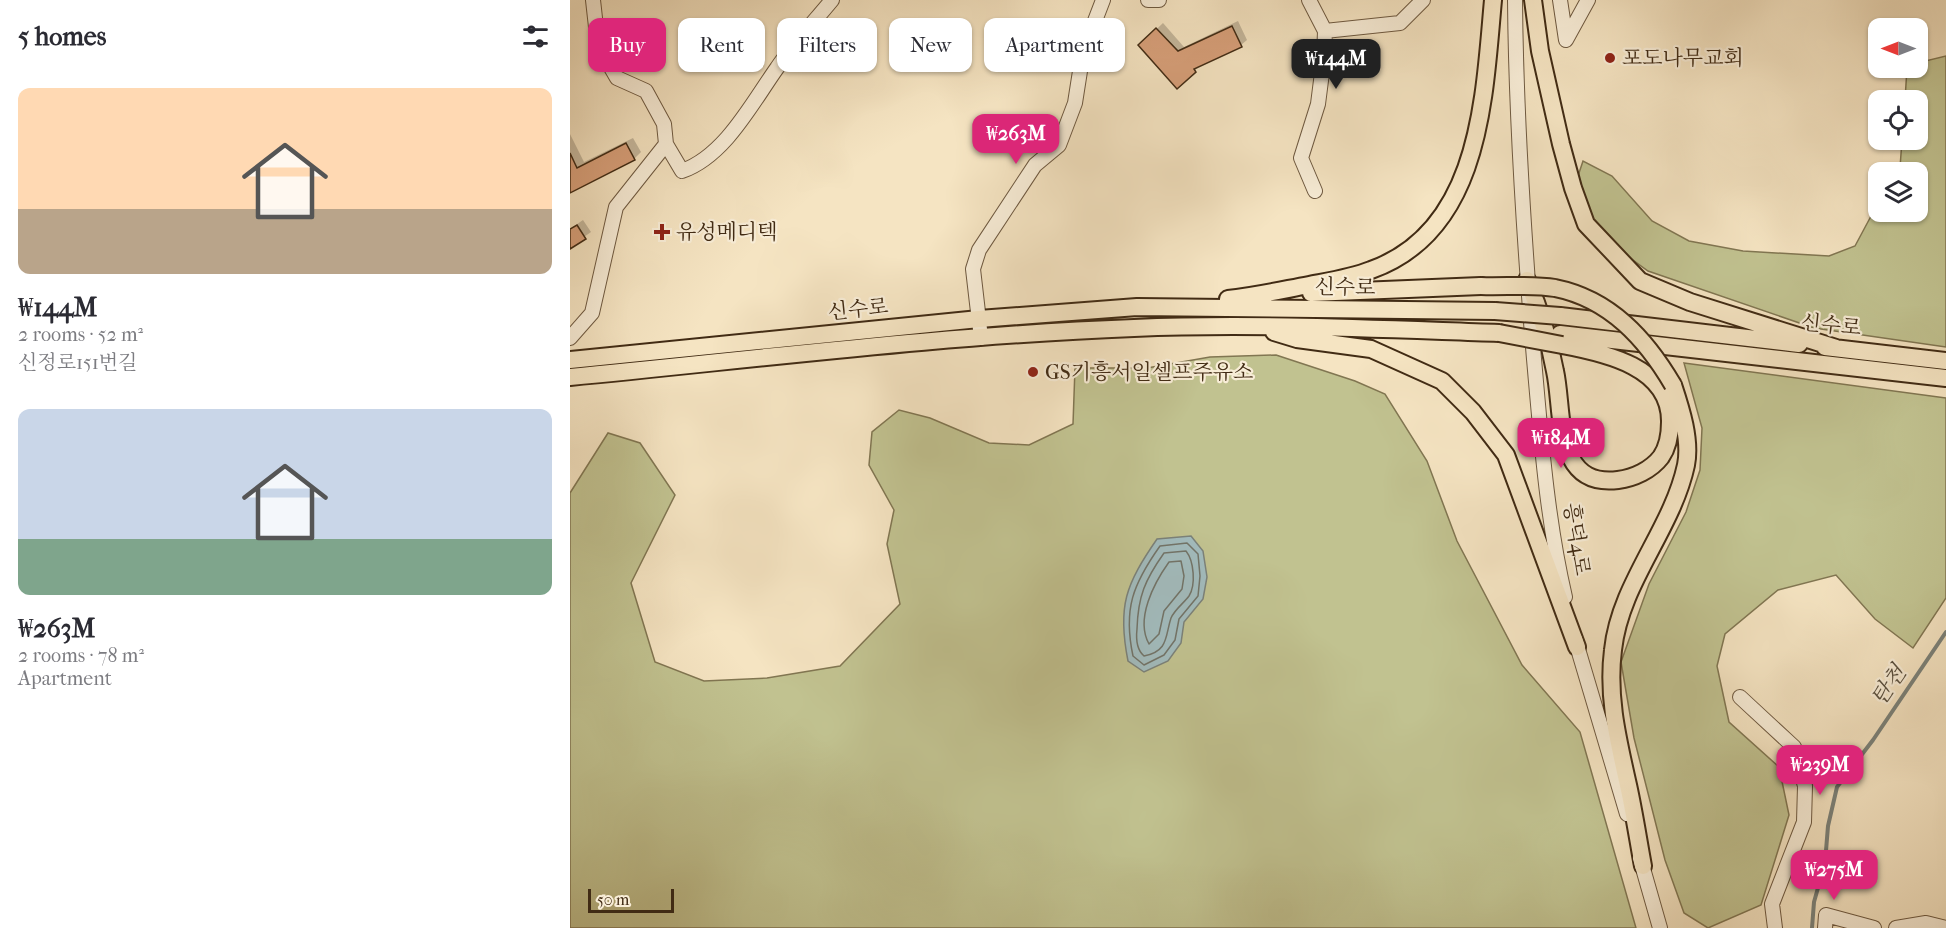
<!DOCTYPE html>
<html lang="en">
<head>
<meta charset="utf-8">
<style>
	:root { --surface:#fff; --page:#f7f7f7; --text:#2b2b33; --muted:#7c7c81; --accent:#db2777 }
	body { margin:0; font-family:"IM FELL French Canon","Noto Serif KR",serif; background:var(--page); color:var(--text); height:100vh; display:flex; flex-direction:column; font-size:22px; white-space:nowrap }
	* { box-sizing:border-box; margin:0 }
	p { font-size:20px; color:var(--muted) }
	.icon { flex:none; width:33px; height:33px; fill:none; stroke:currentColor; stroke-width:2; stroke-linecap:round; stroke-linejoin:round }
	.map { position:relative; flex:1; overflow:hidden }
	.sheet { display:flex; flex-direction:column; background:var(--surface); width:570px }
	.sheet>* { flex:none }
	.top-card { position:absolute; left:18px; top:18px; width:570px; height:54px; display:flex; gap:12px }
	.needle { width:39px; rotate:270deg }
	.controls { position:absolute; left:1298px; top:18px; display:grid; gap:12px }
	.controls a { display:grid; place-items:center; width:60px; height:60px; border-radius:12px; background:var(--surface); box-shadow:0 2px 4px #0004; font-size:30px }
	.scale { position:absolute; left:18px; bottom:15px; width:86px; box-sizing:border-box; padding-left:6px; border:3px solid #412b14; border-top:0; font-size:16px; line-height:21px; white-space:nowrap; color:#412b14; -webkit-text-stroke:4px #f8edd7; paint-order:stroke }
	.price { position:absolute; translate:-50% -51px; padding:0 14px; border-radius:12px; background:var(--accent); color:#fff; font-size:20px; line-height:39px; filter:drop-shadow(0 2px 3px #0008) }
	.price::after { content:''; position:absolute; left:50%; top:36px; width:18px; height:14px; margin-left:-9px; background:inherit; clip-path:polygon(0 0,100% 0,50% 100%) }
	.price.on { background:#222; color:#fff }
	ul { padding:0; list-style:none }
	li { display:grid; align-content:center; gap:12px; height:318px; padding:0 18px }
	li span { display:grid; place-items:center; height:186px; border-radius:12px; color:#555 }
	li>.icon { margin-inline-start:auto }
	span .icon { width:108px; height:108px; fill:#fffc; stroke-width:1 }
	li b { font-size:26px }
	h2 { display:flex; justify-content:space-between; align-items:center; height:72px; padding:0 18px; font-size:26px }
	.tag { padding:0 21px; border-radius:12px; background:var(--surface); box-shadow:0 2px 4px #0004; font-size:21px; line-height:54px }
	.tag.on { background:var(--accent); color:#fff }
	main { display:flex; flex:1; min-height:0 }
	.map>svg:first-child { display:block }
</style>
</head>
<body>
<main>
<section class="sheet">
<h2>5 homes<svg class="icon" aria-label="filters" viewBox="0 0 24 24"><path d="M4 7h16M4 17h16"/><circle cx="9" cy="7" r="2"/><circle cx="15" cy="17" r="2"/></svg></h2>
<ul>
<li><span style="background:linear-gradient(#ffd9b3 65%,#b9a48a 0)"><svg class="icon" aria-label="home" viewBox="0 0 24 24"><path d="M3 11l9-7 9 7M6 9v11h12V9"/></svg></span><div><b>₩144M</b><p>2 rooms · 52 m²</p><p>신정로151번길</p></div></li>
<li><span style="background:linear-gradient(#c9d6e8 70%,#7fa58c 0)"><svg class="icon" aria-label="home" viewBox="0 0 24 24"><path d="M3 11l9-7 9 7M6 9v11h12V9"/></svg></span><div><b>₩263M</b><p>2 rooms · 78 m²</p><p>Apartment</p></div></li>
</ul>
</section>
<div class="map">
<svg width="1376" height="928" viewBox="0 0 1376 928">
	<rect width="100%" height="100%" fill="#f5e4c2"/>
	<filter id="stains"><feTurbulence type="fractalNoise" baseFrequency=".00333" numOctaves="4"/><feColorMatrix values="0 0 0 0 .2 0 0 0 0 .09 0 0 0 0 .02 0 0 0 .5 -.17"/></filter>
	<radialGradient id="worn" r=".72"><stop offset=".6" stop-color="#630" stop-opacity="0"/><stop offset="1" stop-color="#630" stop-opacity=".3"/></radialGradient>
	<path fill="#c1c290" stroke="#817652" stroke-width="1.5" d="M1376,56v291l-132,-19 -166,-57 -40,-29 -22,-32 -9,-31 6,-18 29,15 40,45 37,20 54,10 86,5 26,-10 23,-43v9h39v-40h-21l4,-4 2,-28h15v-40h-12l2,-32h10v-5z
		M706,355l79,26 30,13 42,67 30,80 65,124 58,67 56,196h-1066v-435l38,-60 32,10 35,52 -44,88 24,79 49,19 63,-3 73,-12 60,-62 -13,-60 7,-34 -25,-45 3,-33 27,-22 31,8 59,25 40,2 44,-21 2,-56h72l63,-11z
		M1114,363l262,35v200l-33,50 -38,-29 -39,-44 -58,15 -53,44 -8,32 12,56 50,45 10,48 -28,90 -53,23 -24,-15 -19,-53 -31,-122 -13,-76 28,-78 37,-72 14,-42 2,-42z"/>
	<path fill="#a2bcbe" stroke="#7b827a" stroke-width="1.5" d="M621,536l12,15 4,26 -4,22 -19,23 -3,21 -13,18 -24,11 -16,-11c-11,-55 -2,-77 29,-122z"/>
	<path fill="#0003" d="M668,21l9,19 -6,5 -39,19 -7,6 -55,-25 23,-22 21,24z
		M0,134l14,28 49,-24 8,14 -7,7 -64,34z
		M13,220l8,12 -21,15v-18z"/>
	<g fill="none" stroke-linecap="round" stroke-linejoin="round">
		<path stroke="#727469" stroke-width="1.5" d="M617,543l11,11 2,22 -2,20 -19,23 -4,21 -11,15 -20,10 -11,-9c-10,-47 0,-72 27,-110z
			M616,551c8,10 10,34 3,45 -5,7 -14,13 -18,22 -6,18 -2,33 -27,38 -7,-6 -8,-18 -7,-27 1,-33 8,-49 27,-76z
			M611,561l3,15 -2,13 -18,22 -5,23 -10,10c-14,-25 5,-61 20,-82z"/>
		<path stroke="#7b827a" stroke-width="4" d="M1242,928l2,-26 11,-39 3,-37 9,-39 36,-47 73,-108"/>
	</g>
	<path fill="#d79f79" stroke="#412b14" stroke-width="1.5" d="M662,26l10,21 -48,22 2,3 -19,17 -39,-44 18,-17 22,23z
		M56,143l9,17 -65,33v-40l7,15z
		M7,225l9,14 -16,10v-20z"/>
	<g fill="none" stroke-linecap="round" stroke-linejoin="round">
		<g stroke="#6e5940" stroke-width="16">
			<path id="minor" d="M23,0l5,45 19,33 29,13 18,33 2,20 16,27c43,-15 70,-68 95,-103 16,-24 37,-46 55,-68
				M578,0h11
				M739,0l16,31 -1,26 -6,47 -17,54 14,33
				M945,0c1,120 9,239 19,359 7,79 13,161 31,238
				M990,0l6,40 22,-40
				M755,31l75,-8 23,-23
				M0,338l22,-25 24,-106 50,-63
				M411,338l-8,-69 6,-19 56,-85 24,-20 16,-42 8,-51 20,-52
				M1005,639l52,175
				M1170,697l54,50 11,39 -1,36 -32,82 3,24
				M1070,858l20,70
				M1255,928l1,-13 48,13
				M1326,928l30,-5 20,5"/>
		</g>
		<g stroke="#412b14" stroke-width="20">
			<path id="major" d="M963,0l7,51 21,93 12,44 13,36 54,57 50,21 146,46
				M957,280c13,30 22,59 28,91 9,40 -2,117 63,109 16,-2 33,-10 43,-23 7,-10 9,-24 9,-35 1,-55 -65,-69 -108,-77
				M741,293l170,-7
				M658,299c27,-3 54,-9 81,-14 21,-4 42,-7 62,-15 110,-39 113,-172 122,-270
				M990,316l239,28
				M704,332l23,7 74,10 71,32 31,31 33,43 71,192
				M990,334l386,44
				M1255,347l121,14
				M0,360l409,-41 158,-12 358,4
				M0,377c187,-18 376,-42 564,-49 121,-5 243,1 365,5
				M1073,866c-5,-27 -9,-54 -15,-81 -10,-45 -21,-88 -15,-135 7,-67 59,-120 73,-185 5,-25 -5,-56 -13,-80"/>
		</g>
		<use href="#minor" stroke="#f8edd7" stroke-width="14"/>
		<use href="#major" stroke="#f5e4c2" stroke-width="16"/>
		<g stroke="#412b14" stroke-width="20" stroke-linecap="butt">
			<path id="major-bridge" d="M911,286c24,1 51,-2 74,2 55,11 91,51 118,97
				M925,311l65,5
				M929,333l63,12"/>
		</g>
		<use href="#major-bridge" stroke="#f5e4c2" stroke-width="16"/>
	</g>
	<g fill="#8f2418" stroke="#f8edd7" stroke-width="2">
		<circle cx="1040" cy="58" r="6"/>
		<path d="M89 223h6v6h6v6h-6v6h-6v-6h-6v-6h6z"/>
		<circle cx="463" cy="372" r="6"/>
	</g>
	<g text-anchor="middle" stroke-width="4.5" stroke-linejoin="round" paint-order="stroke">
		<g font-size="21" fill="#412b14" stroke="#f8edd7" text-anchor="start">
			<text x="1052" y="65">포도나무교회</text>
			<text x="106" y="239">유성메디텍</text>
			<text x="475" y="379">GS기흥서일셀프주유소</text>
		</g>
		<g font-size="21" fill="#412b14" stroke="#f8edd7">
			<text transform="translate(775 287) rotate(1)" y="7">신수로</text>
			<text transform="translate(288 309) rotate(-6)" y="7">신수로</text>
			<text transform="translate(1261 325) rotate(6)" y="7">신수로</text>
			<text transform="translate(1007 539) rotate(81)" y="7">흥덕4로</text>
		</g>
		<g font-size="22" font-style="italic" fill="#594f3e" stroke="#f8edd7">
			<text transform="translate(1318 685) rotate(-55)" y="8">탄천</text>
		</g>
	</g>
	<rect width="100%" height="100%" filter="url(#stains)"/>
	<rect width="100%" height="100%" fill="url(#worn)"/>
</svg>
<div class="controls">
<a><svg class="needle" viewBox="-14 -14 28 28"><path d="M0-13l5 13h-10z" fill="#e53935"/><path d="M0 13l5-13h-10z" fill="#7c7c81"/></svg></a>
<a><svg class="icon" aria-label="locate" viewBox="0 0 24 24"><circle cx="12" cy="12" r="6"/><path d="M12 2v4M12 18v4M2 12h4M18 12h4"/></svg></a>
<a><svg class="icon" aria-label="layers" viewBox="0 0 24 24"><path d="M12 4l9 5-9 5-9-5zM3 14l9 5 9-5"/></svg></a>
</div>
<div class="scale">50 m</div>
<b class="price on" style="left:766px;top:90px">₩144M</b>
<b class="price" style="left:446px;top:165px">₩263M</b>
<b class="price" style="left:991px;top:469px">₩184M</b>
<b class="price" style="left:1250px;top:796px">₩239M</b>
<b class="price" style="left:1264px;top:901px">₩275M</b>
<div class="top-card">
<a class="tag on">Buy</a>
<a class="tag">Rent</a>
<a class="tag">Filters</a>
<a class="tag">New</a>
<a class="tag">Apartment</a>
</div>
</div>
</main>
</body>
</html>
